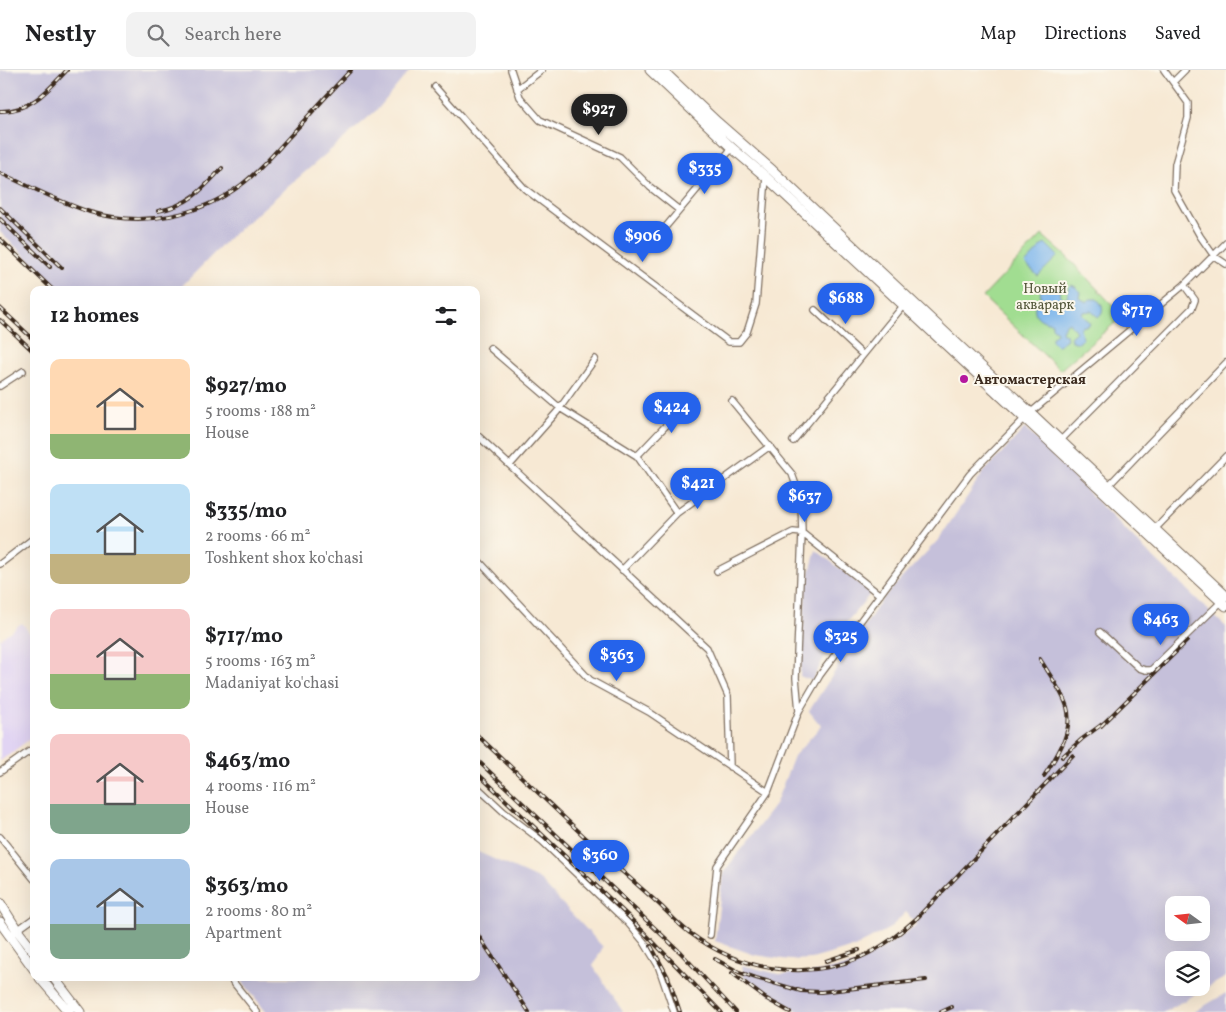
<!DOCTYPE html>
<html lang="en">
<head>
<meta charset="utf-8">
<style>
	:root { --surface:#fff; --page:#f2f2f2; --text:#202124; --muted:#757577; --line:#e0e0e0; --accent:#2563eb }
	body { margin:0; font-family:Vollkorn,serif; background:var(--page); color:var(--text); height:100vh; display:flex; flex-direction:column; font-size:19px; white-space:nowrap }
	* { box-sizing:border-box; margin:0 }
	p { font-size:16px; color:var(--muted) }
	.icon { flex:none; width:28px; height:28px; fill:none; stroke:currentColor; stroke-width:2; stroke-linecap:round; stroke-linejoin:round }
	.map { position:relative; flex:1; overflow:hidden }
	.sheet { position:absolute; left:30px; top:216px; width:450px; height:695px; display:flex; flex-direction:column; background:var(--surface); border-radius:10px; box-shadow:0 5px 20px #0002 }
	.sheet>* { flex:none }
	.needle { width:32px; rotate:285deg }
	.tools { position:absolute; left:1165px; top:826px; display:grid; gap:10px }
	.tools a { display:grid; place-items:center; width:45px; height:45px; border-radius:10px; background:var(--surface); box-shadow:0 5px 20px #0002; font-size:25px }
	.price { position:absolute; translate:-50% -42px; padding:0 11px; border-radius:18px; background:var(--accent); color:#fff; font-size:16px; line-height:32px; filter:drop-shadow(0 1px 2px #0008) }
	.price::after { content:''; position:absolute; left:50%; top:30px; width:15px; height:11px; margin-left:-8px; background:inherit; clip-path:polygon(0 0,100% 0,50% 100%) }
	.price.on { background:#222; color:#fff }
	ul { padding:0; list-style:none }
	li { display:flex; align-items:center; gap:15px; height:125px; padding:0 20px }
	li span { display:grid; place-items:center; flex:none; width:140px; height:100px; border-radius:10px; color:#555 }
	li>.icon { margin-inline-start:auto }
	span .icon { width:60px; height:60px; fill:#fffc; stroke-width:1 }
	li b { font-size:21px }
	h2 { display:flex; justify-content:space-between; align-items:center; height:60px; padding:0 20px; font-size:21px }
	header { display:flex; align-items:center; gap:30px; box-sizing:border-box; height:70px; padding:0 25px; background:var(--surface); border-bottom:1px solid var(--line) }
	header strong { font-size:24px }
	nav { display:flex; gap:28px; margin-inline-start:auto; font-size:18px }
	.search { width:350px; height:45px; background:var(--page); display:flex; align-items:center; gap:12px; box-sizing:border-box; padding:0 18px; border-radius:10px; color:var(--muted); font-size:19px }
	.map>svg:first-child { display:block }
</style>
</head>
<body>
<header>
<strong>Nestly</strong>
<div class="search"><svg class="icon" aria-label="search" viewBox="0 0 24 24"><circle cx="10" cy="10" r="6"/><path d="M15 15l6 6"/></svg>Search here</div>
<nav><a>Map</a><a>Directions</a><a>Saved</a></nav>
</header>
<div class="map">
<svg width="1226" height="942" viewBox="0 0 1226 942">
	<rect width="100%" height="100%" fill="#fbf7ec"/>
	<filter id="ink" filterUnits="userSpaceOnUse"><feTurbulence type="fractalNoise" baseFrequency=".02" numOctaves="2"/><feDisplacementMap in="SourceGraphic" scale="10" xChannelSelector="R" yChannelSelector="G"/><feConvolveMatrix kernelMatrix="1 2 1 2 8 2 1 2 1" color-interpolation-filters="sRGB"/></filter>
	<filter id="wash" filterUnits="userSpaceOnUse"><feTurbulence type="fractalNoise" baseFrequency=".0096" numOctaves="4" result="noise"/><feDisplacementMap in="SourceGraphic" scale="20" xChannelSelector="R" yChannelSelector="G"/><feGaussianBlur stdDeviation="1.12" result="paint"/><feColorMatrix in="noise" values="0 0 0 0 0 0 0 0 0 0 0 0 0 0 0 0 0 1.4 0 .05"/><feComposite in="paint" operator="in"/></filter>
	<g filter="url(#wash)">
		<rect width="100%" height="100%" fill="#f7e9d4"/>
		<path fill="#e1d4f3" d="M22,553l12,16v97l-34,25v-122z"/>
		<path fill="#c5c0da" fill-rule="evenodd" d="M0,0h410l-32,39 -147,127 -53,54h-117l-61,-58z
			M1025,358l115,117 86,82v350l-62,35h-364l-56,-34 -2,-13 36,9h29l49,-10 32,-19 29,-20 -11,-13 -16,16 -33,18 -45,13 -22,1 -35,-5 -40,-14 8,-68 52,-68 19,-49 27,-30 -12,-15 74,-113 56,-59 44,-66zM1174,835h27v27h-27zM1174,890h27v28h-27z
			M816,480l55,43 -35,42 -24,46 -12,-5 6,-89z
			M476,781l64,29 63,67 -10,19 30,46h-357l-26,-34h236z
			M1226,923v19h-32z"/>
		<path fill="#a1dd91" stroke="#6e8458" d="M1042,165l25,22 56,59 -63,54 -77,-73z"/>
		<path fill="#7bb5ec" stroke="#5b7085" d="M1045,173l13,13 -20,20 -13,-12z
			M1051,215l8,4 1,7 4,2 3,-1 2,-10 2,-2 5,2 4,5 -1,6 8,4 3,-3h7c6,6 8,13 1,18l-7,-6 -8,1 -1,3 8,7 -1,3 -8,2 -1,2 3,9 -4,5 -7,-2 -2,-4 6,-5 -7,-10 -4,3 -3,6 1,2 3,1 1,5 -10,7 -5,-5v-4l6,-5 -6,-5v-4c-11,-2 -19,-6 -17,-18l5,-2c2,-5 -1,-9 1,-14z"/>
	</g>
	<g filter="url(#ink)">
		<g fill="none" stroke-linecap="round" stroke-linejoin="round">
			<g stroke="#7d6d5e" stroke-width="8">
				<path id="minor" d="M511,0l9,27 20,23 80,37 30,30 29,23
					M1164,0l24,33v15l-13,46 -1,26 26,46 14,20 12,8
					M1173,12l12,-12
					M435,17l90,102 204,153h10l8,-10 9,-28 10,-127
					M517,19l25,-19
					M663,160l69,-82
					M815,240l48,45
					M490,278l70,60 77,48 40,57
					M0,316l23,-15
					M732,331l60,73 9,25 1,34 -6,145 3,33
					M476,364l231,214 21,48 2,71
					M793,371l110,-135
					M1060,371l132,-133 3,-8 -11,-15
					M637,386l55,-58
					M510,395l47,-53 38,-53
					M1108,416l118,-123
					M1155,459l71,-73
					M476,488l114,122 59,32 119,80
					M0,494l34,-26
					M622,500l55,-57 93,-67
					M717,501l76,-39 9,1 78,62
					M1100,562l39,36 6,2h6l70,-68
					M0,702l34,-24
					M476,716l28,26 38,29 86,82 16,19 14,23 16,47
					M0,767l34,42
					M710,865l7,-69 51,-74 31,-81 21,-36 150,-201 60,-61 154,-128 42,-42
					M9,866l25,-18
					M230,908l27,34"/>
			</g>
			<g stroke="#7d6d5e" stroke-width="11">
				<path id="secondary" d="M0,833l17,27 17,22
					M0,852l34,47
					M40,908l29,34
					M54,908l26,34"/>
			</g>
			<g stroke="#7d6d5e" stroke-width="11">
				<path id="primary" d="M650,0l82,78 34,29 460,429
					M662,0l55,52 55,48 454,426"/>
			</g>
			<use href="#minor" stroke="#fff" stroke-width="5.5"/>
			<use href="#secondary" stroke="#fff" stroke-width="9"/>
			<use href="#primary" stroke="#fff" stroke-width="9"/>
			<g stroke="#3b2a1e" stroke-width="4">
				<path id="rail" d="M0,41c30,1 48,-21 67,-41
					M0,103c29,13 59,29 90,39 52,15 108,5 151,-27 19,-14 35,-34 51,-51 19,-21 39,-43 59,-64
					M0,138l62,60
					M158,141c31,-6 44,-21 64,-43
					M0,149l50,48
					M0,169l53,51
					M0,238l34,32
					M0,250l34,32
					M1040,589c9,15 22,32 27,48 7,25 -11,50 -23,69
					M1101,656l86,-85
					M476,664c47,44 93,89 141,133 15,13 30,26 45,40 9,9 18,19 28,26 49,37 114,49 171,24 21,-9 39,-24 56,-39l156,-163
					M1062,687l20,-18 23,-17
					M476,689l204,193 56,60
					M476,702l151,143 94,97
					M476,862l53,80
					M651,876l17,31 12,35
					M715,889l24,13 17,6 45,13 20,1 105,-12
					M826,891l33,-11
					M732,903l33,25 25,14
					M941,942l11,-5"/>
			</g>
			<use href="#rail" stroke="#fbf7ec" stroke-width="2" stroke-dasharray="5.5" stroke-linecap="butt"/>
		</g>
	</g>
	<circle fill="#b5179e" stroke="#fbf7ec" stroke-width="2" cx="964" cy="309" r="5"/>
	<g text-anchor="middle" stroke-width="4" stroke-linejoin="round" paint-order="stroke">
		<g font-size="14" fill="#54573b" stroke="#fbf7ec">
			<text x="1045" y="223">Новый<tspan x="1045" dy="16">акварарк</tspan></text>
		</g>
		<g font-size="14" font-weight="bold" fill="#3b2a1e" stroke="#fbf7ec" text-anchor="start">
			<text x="974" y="314">Автомастерская</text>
		</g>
	</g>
</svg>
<div class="tools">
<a><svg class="needle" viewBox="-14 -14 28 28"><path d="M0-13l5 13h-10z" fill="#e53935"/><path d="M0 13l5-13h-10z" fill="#757577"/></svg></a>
<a><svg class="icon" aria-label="layers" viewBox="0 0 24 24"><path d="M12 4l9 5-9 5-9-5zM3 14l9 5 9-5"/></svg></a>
</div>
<b class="price on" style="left:599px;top:66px">$927</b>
<b class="price" style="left:705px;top:125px">$335</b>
<b class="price" style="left:643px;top:193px">$906</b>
<b class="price" style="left:846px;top:255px">$688</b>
<b class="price" style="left:1137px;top:267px">$717</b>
<b class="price" style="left:672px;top:364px">$424</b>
<b class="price" style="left:698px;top:440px">$421</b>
<b class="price" style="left:805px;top:453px">$637</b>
<b class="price" style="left:1161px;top:576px">$463</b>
<b class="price" style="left:841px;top:593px">$325</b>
<b class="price" style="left:617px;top:612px">$363</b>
<b class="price" style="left:600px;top:812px">$360</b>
<section class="sheet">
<h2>12 homes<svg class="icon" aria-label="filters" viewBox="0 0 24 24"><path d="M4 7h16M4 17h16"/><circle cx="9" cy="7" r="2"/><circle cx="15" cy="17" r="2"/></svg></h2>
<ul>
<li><span style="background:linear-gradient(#ffd9b3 75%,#8fb573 0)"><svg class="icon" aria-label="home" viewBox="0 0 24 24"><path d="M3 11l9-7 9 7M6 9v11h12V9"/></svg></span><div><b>$927/mo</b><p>5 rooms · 188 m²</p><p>House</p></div></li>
<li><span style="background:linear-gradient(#bfe0f5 70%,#c2b280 0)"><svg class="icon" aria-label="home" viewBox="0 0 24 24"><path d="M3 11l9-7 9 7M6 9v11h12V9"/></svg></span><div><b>$335/mo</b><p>2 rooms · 66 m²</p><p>Toshkent shox ko'chasi</p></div></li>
<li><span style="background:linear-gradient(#f6c9c9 65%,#8fb573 0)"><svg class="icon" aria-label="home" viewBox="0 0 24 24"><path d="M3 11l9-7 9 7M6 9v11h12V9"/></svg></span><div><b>$717/mo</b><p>5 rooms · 163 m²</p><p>Madaniyat ko'chasi</p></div></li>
<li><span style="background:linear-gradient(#f6c9c9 70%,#7fa58c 0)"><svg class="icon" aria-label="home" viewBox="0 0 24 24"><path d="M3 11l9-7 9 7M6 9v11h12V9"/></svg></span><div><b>$463/mo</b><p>4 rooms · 116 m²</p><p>House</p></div></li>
<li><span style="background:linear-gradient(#a9c7e8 65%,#7fa58c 0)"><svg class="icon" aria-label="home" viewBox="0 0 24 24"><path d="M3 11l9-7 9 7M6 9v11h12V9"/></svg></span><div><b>$363/mo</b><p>2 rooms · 80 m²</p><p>Apartment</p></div></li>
</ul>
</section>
</div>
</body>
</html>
